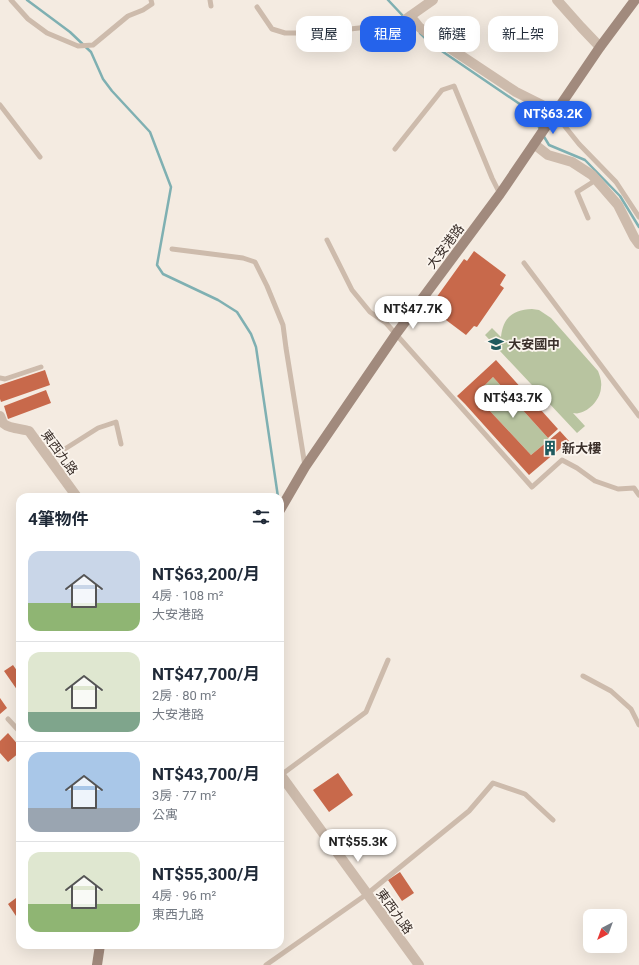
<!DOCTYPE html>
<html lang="zh-TW">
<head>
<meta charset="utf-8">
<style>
	:root { --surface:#fff; --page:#f6f6f7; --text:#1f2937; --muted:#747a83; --line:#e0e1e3; --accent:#2563eb }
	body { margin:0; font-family:Roboto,"Noto Sans TC",sans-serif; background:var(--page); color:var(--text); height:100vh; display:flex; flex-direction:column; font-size:15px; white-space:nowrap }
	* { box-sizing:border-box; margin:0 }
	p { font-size:13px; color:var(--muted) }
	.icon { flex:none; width:22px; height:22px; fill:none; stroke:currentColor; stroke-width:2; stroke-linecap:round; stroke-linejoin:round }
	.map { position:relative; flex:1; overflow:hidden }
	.sheet { position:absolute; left:16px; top:493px; width:268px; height:456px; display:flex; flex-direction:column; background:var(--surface); border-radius:12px; box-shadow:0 4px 16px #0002 }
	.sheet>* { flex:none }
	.banner { position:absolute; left:296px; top:16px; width:283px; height:36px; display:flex; gap:8px }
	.needle { width:26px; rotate:221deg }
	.fabs { position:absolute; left:583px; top:909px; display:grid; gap:8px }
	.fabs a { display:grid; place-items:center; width:44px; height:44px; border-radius:8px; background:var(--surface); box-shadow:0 4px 16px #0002; font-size:20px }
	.price { position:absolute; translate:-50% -34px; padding:0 9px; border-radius:14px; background:#fff; color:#222; font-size:13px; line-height:26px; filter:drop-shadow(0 1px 2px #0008) }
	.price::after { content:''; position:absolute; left:50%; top:24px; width:12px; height:9px; margin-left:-6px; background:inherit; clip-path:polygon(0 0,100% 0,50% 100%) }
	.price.selected { background:var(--accent); color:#fff }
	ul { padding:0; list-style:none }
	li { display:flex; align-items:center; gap:12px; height:100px; padding:0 12px }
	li+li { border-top:1px solid var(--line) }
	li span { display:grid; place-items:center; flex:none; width:112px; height:80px; border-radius:12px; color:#555 }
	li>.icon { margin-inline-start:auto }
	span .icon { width:48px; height:48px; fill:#fffc; stroke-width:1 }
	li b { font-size:17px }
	h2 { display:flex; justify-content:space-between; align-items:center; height:48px; padding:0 12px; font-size:17px }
	.tag { padding:0 14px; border-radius:12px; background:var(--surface); box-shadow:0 4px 16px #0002; font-size:14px; line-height:36px }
	.tag.selected { background:var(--accent); color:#fff }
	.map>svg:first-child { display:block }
</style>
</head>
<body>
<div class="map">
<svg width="639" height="965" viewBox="0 0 639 965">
	<rect width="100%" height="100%" fill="#f4ebe1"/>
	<path fill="#b8c4a0" d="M532,309l7,1 12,8 47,53c2,5 4,11 3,16 0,11 -11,24 -22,26 -2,1 -4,0 -6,0l12,13 -8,7 -92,-98 7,-7 9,9c2,-20 12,-27 31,-28z
		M493,377l55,61 1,2 -18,15 -56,-60z"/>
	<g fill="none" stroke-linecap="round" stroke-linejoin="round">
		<path stroke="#7fb0b2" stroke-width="2.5" d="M27,0l43,32 21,20 12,27 9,12 38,41 21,55 -14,78 6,9 55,26 19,12 14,22 5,13 22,150
			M388,0l16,17
			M420,33l10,10 100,68 11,20
			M543,135l6,10 36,15 35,36 19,31"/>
	</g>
	<path fill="#c8694b" d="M474,251l32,24 -6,10 4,3 -27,39 -3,-1 -8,9 -32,-24 7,-9 -5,-4 28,-39 3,2z
		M496,360l62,69 -10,9 -55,-61 -18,18 56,60 -6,5 35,-29 9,10 -40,34 -64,-71 -8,-8z
		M45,370l5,15 -49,17 -1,-3v-14z
		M46,390l5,13 -43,16 -4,-13z
		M13,665l7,10v19l-16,-23z
		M0,698l7,10 -7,6z
		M20,713v8l-4,-5z
		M8,733l12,14v5l-12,10 -8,-9v-12z
		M338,773l15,22 -24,17 -16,-22z
		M400,872l14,21 -12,8 -14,-21z
		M20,895v27l-12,-18z
		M36,945h9l-6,4z"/>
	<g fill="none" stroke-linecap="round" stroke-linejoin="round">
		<path stroke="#cdbbac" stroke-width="5" d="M11,0l17,19 19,14 31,13 15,-1 35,-29 15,-6 9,-6 -1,-4
			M210,0l1,6
			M257,7l15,22 13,4h29l63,-7 21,-2 8,-5
			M0,105l40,52
			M555,114l24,30 37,38 23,35
			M395,149l47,-59 12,-4 38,92 8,16
			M588,218l-11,-26 19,-12
			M327,240l25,50 18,22 16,11 146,164 30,-27 15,8 18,13 23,8 16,-1 5,7
			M172,249l71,9 12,4 12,24 16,39 3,23 19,118
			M524,263l115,153
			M0,378l5,1 36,-12
			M49,459l49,-31 18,-6 5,22
			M583,676l28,15 20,18 8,16
			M8,719l12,13
			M281,775l85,-63 22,-52
			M266,965l101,-71 102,-83 24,-28 32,11 28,26"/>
		<path stroke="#cdbbac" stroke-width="10" d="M557,0l24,27 19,20
			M410,16l9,11 20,14 77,51 26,13 13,9
			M406,19l27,-19
			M534,144l14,11 24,7 20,13 26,30 16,32 5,7"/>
		<path stroke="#cdbbac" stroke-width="10" d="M0,416c1,2 2,5 3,7 4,5 19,6 26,8l48,66
			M280,774l139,191"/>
		<path stroke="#a18a7d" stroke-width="10" d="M280,510l25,-43 91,-133 104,-140 34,-50 66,-97 35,-47
			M97,965l3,-20"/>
	</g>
	<defs>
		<g id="school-bare" transform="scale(1.2)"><path d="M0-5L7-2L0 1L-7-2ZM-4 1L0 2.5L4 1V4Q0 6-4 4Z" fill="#1f5a5e" stroke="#fbf5ee" stroke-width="2.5" paint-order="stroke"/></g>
		<g id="building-bare" transform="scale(1.2)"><path d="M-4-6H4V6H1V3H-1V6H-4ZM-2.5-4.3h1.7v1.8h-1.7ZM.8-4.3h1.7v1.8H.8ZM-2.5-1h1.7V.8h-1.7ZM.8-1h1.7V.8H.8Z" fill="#1f5a5e" stroke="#fbf5ee" stroke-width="2.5" paint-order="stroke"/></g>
	</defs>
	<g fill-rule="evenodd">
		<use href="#school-bare" x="496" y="344"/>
		<use href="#building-bare" x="550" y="448"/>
	</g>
	<g text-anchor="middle" stroke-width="3.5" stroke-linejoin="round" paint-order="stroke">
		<g font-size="13" fill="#3b302b" stroke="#fbf5ee">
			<text transform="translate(445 246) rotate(-53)" y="5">大安港路</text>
			<text transform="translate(60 452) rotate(54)" y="5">東西九路</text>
			<text transform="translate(395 911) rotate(54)" y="5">東西九路</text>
		</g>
		<g font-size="13" font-weight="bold" fill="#3b302b" stroke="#fbf5ee" text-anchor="start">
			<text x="508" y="349">大安國中</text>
			<text x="562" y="453">新大樓</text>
		</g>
	</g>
</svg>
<div class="fabs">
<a><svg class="needle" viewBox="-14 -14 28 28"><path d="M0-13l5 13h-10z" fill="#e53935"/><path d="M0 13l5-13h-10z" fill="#747a83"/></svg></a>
</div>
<b class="price selected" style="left:553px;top:135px">NT$63.2K</b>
<b class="price" style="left:413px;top:330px">NT$47.7K</b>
<b class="price" style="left:513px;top:419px">NT$43.7K</b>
<b class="price" style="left:358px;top:863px">NT$55.3K</b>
<div class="banner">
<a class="tag">買屋</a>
<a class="tag selected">租屋</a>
<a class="tag">篩選</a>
<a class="tag">新上架</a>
</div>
<section class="sheet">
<h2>4筆物件<svg class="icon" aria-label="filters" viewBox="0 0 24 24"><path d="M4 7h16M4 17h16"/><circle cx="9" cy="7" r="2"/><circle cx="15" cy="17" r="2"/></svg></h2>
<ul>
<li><span style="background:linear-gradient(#c9d6e8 65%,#8fb573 0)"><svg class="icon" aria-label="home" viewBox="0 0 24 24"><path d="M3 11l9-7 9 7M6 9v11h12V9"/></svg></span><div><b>NT$63,200/月</b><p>4房 · 108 m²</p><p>大安港路</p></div></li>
<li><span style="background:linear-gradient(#dfe7d0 75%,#7fa58c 0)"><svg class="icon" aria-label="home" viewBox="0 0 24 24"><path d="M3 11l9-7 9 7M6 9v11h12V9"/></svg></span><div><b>NT$47,700/月</b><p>2房 · 80 m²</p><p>大安港路</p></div></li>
<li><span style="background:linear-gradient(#a9c7e8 70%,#9aa5b1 0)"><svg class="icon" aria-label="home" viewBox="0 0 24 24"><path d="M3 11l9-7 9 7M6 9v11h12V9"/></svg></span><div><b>NT$43,700/月</b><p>3房 · 77 m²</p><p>公寓</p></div></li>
<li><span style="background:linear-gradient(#dfe7d0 65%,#8fb573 0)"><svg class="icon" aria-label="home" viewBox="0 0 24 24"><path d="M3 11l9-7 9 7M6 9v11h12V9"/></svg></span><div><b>NT$55,300/月</b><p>4房 · 96 m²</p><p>東西九路</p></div></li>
</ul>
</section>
</div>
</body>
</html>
